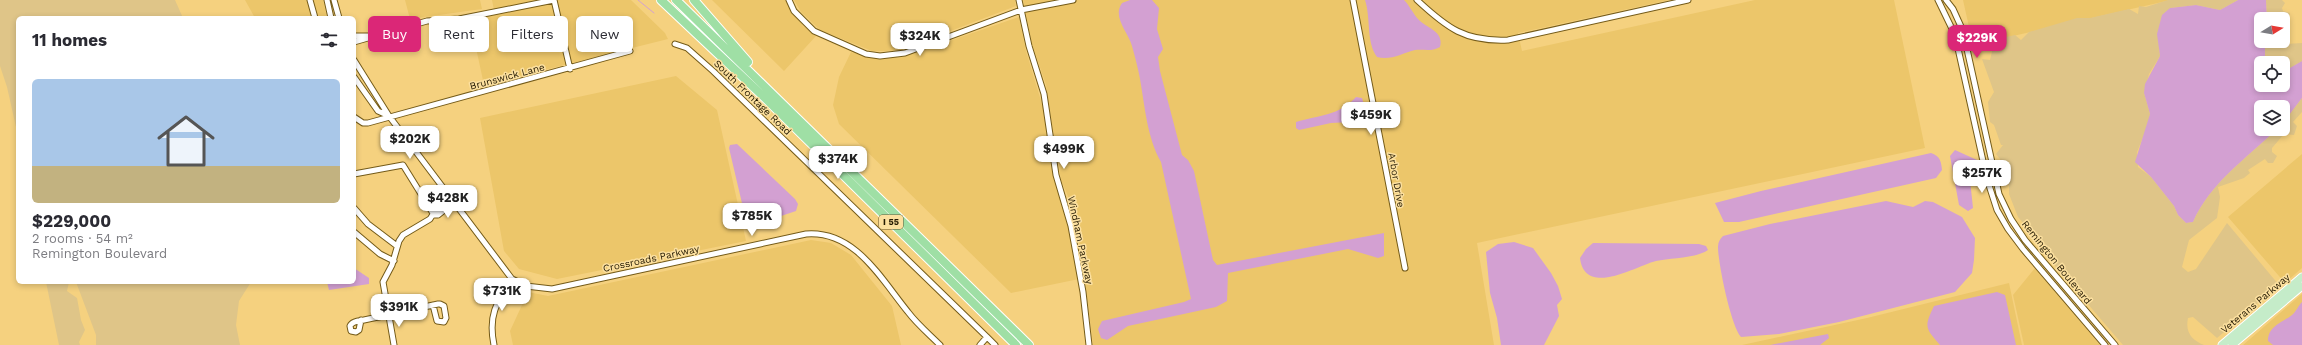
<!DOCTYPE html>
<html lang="en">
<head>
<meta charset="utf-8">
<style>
	:root { --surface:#fff; --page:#f2f2f3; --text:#2b2b33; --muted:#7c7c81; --accent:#db2777 }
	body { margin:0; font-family:"Work Sans",sans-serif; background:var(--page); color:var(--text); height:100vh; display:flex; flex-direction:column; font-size:15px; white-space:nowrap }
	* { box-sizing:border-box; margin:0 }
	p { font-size:13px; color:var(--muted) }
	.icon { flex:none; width:22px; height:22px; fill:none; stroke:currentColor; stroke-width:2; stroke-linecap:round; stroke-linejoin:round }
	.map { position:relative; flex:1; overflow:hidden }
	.sheet { position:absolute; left:16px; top:16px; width:340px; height:268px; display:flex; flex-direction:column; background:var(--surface); border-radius:6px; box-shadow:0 2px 6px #0003 }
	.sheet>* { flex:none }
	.top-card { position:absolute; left:368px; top:16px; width:380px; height:36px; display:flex; gap:8px }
	.needle { width:26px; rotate:79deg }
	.buttons { position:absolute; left:2254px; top:12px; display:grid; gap:8px }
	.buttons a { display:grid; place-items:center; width:36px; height:36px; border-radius:6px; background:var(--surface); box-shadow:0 2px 6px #0003; font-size:20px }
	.price { position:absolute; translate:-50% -34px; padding:0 9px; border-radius:8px; background:#fff; color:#222; font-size:13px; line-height:26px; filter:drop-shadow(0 1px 2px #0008) }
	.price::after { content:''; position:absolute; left:50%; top:24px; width:12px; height:9px; margin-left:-6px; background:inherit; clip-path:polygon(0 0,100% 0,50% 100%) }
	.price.on { background:var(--accent); color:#fff }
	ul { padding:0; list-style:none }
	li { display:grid; align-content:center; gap:8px; height:212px; padding:0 16px }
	li span { display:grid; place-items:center; height:124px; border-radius:6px; color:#555 }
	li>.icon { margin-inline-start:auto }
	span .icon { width:72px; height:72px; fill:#fffc; stroke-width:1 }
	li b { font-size:17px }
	h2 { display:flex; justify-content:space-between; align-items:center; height:48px; padding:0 16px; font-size:17px }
	.chip { padding:0 14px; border-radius:6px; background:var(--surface); box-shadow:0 2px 6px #0003; font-size:14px; line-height:36px }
	.chip.on { background:var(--accent); color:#fff }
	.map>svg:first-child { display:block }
</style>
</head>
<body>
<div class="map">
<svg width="2302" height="345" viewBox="0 0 2302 345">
	<rect width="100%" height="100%" fill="#f5d17f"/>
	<path fill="#ecc66a" d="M245,0h78l4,18h-72z
		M405,0h75l2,9 -72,10z
		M492,0h139l34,33 3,6 -184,46 -14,-65 25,-5z
		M712,0h74l17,26 13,10 -32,35z
		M794,0h221l1,6 -115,44 -15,1h-14l-52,-21 -19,-18z
		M1023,0h646l-151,33 4,18 233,-51h139l31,148 -448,95 17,102h-401l-10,-81 -13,-63 -9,-21 -15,-95 -14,-41z
		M1963,0h208l-198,45z
		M1019,17l7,34 19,63 5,50 18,57 11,58 -68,14 -172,-169 -6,-19 6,-28 12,-25 26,7 26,-2z
		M676,76l41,34 29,131 -189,38 -38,-10 -15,-18 -24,-133z
		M2302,154v114l-17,15 -57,-66z
		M811,240l20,3 20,12 41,51 9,39h-388l-3,-14 18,-39 20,4z
		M2035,268l65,77h-76l-11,-50z
		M2009,283l13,62h-280l125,-27z
		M2302,294v51h-59z"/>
	<path fill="#dfc588" d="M0,0h175l8,18h-165v118l-11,-49 -7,-21z
		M2168,0h70l-18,10 -24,-5 -26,3 -11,39 1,9 -11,18 -5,19 6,21 -2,11 -11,27 1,15 13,10 23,29 4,9 8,8 7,-1c17,-39 54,-64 84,-93h6v-6l19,-25v14l-9,10 4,4 -3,9 -10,-1 -12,14v4l5,4 -4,7h-5l-3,-4 -17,11 2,3 -6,5 -26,9 2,10 -3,21 -28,22 -7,27 6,5 8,-3 31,-46 52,62 -62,53 -24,-21 -5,1c-3,15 4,22 16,27h-81l-72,-84v-6l-33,-38 -9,-23v-8l-5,-8 -4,-19 -4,-5 7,-9h-2l-7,-20 -4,-3 -2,-20 6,-10 -12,-33 8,1 4,-17 12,-6 9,-2 6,5 8,-8 48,-14h13l39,-9 9,5 1,-8 7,1z
		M2266,0h16l3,3 -3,5 1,3 7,2 -3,13 -4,3 3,15 16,-1v18l-18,11 -1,-9h-18v-22h18v-22h-16z
		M46,282h23l-2,9 10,7 4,22 4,10 -6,12 1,3h-21z
		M76,282h175l-12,19 -3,24 4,20h-144v-10z"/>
	<path fill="#d3a0d2" d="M1130,0h22l7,8 -2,21 6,20 -5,8 2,14 22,84 6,5 6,11 19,89 4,5 167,-32v23l-6,2 -30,-9 -120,24 -1,28 -11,6 -88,19 -21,14 -6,-2 -3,-9 4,-8 82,-19 7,-3 -30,-137c-14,-25 -16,-55 -21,-83 -2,-11 -5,-22 -8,-33 -4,-14 -20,-29 -10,-43z
		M1365,0h39c6,6 9,14 15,20 9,9 25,11 21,27 -9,5 -15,2 -25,3 -12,3 -25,11 -38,7 -11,-15 -6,-39 -12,-57z
		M2238,0h28l1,19h-6v22h4v22h-4v22h22v-13l19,-11v37l-19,25v-16h-22v22h16c-30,29 -67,54 -84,93l-7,1 -8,-8 -4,-9 -23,-29 -16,-15 15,-48 -6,-21 1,-9 15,-28 -3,-22 5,-19 8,-7 26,-3 24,5z
		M1356,97l6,1 3,10 -1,8 -13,6 -20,1 -32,7 -3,-2v-6c23,-7 43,-6 60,-25z
		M737,144l58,55 3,5 -2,7 -33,11 -14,-2 -4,-4 -16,-68 1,-3z
		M1955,150l22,10 -7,20 3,28 -5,3 -9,-6 -9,-49z
		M1931,153c9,3 10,8 11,17l-6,8 -197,44h-15l-9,-19 46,-12z
		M1886,201l27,6 12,-6 8,1 29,15 13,21 -1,22 -2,13 -17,19 -116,30 -60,12 -38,3c-10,-11 -23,-74 -23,-90 0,-5 2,-8 5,-11l47,-12z
		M1514,242l19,6 18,25 7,13 4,13 -5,6 2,11 -15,29h-43l-4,-27 -7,-25 -4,-41 12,-8z
		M1593,243l106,1 7,2 2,4c-11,8 -38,8 -52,11 -20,5 -71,37 -76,-3l6,-9z
		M354,268l15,10v6l-40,6 -2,-8h27z
		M1997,292l8,3 11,50h-76c-15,-17 -16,-18 -6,-39z
		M2302,302v43h-29l-5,-4c0,-15 14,-18 24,-26 4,-3 6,-9 10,-13z
		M1828,334l1,4 -9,7h-50z"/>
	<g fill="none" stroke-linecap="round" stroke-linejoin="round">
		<path stroke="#d3a0d2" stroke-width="1" d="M638,0l16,13"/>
		<g stroke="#745b19" stroke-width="7">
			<path id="minor" d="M310,0l5,18
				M327,0l4,18
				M334,0l5,18
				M789,0l5,11 20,20 52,23 14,2 25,-3 116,-43 52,-10
				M1019,0l10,46 15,48 12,81 15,51 12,66 6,53
				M1353,0l52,268
				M1417,0c30,28 48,42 91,40l180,-40
				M1938,0l17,35 32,144 10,31 11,19 15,20 82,96
				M1946,0l7,9 10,22 36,163 12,25 14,21 90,105
				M354,36h16
				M354,42l73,-21 32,-2 95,-19 16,69
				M675,44l12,4 26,23 274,266
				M354,60l35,56 123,163 14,7 26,3 254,-55c49,-4 75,45 102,78 9,12 21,22 32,33
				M354,77l24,34 11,5
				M354,117l9,6h5l262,-72
				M354,174l49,-9 31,50
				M354,208l14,16 29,22
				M434,215h4l15,-12
				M354,232l26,22 14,7
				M361,320l-2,10 -3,2 -5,-1 -1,-5c2,-5 9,-5 14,-6 25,-5 49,-11 74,-16h2l4,2 2,12 -2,4 -7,-1 -4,-16
				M394,345l-11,-63 9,-17 7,-24 4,-6 27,-16 5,-8 15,-13
				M494,345c-6,-29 2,-42 18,-66
				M980,345l7,-8 8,8"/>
		</g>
		<g stroke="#fff" stroke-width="9">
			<path id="major" d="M2222,345l80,-68
				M2232,345l70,-59"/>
		</g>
		<g stroke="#fff" stroke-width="10">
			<path id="highway" d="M661,0l104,98 251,247
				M676,0l353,345
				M694,0l54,62"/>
		</g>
		<use href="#minor" stroke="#fff" stroke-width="5"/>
		<use href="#major" stroke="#c5ecc9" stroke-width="7"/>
		<use href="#highway" stroke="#9fdfa5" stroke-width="8"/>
	</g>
	<g text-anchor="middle" stroke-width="3" stroke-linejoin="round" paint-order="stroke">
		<rect fill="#fce09f" stroke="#665531" stroke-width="1" x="879" y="215" width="24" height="14" rx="3"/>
		<g font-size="9" font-weight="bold" fill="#251a02">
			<text x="891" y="225">I 55</text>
		</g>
		<g font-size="10" fill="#251a02" stroke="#fce09f">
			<text transform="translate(507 76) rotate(-15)" y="4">Brunswick Lane</text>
			<text transform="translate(753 97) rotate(44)" y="4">South Frontage Road</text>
			<text transform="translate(1397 180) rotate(80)" y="4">Arbor Drive</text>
			<text transform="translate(1081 240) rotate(78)" y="4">Windham Parkway</text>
			<text transform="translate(651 258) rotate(-12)" y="4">Crossroads Parkway</text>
			<text transform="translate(2057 262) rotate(51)" y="4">Remington Boulevard</text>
			<text transform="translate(2255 303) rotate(-40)" y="4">Veterans Parkway</text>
		</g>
	</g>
</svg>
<div class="buttons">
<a><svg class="needle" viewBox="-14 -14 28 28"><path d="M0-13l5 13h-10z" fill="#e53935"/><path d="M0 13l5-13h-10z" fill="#7c7c81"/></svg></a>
<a><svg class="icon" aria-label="locate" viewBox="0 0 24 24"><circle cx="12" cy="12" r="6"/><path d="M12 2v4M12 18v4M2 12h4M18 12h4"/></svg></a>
<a><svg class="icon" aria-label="layers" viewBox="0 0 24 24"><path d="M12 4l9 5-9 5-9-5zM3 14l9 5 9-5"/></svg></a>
</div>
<b class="price" style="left:920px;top:57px">$324K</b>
<b class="price on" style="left:1977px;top:59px">$229K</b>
<b class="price" style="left:1371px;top:136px">$459K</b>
<b class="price" style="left:410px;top:160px">$202K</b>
<b class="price" style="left:1064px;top:170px">$499K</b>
<b class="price" style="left:838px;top:180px">$374K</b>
<b class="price" style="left:1982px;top:194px">$257K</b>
<b class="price" style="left:448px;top:219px">$428K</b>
<b class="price" style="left:752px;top:237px">$785K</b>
<b class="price" style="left:502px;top:312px">$731K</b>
<b class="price" style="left:399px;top:328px">$391K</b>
<div class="top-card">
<a class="chip on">Buy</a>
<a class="chip">Rent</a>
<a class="chip">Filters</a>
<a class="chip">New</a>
</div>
<section class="sheet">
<h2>11 homes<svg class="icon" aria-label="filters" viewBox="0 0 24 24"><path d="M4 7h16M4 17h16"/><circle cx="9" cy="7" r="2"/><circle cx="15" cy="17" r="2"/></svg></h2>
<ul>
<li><span style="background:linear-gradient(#a9c7e8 70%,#c2b280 0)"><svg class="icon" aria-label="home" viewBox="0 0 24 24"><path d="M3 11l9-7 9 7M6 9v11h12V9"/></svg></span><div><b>$229,000</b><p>2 rooms · 54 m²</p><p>Remington Boulevard</p></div></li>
</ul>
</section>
</div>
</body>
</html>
